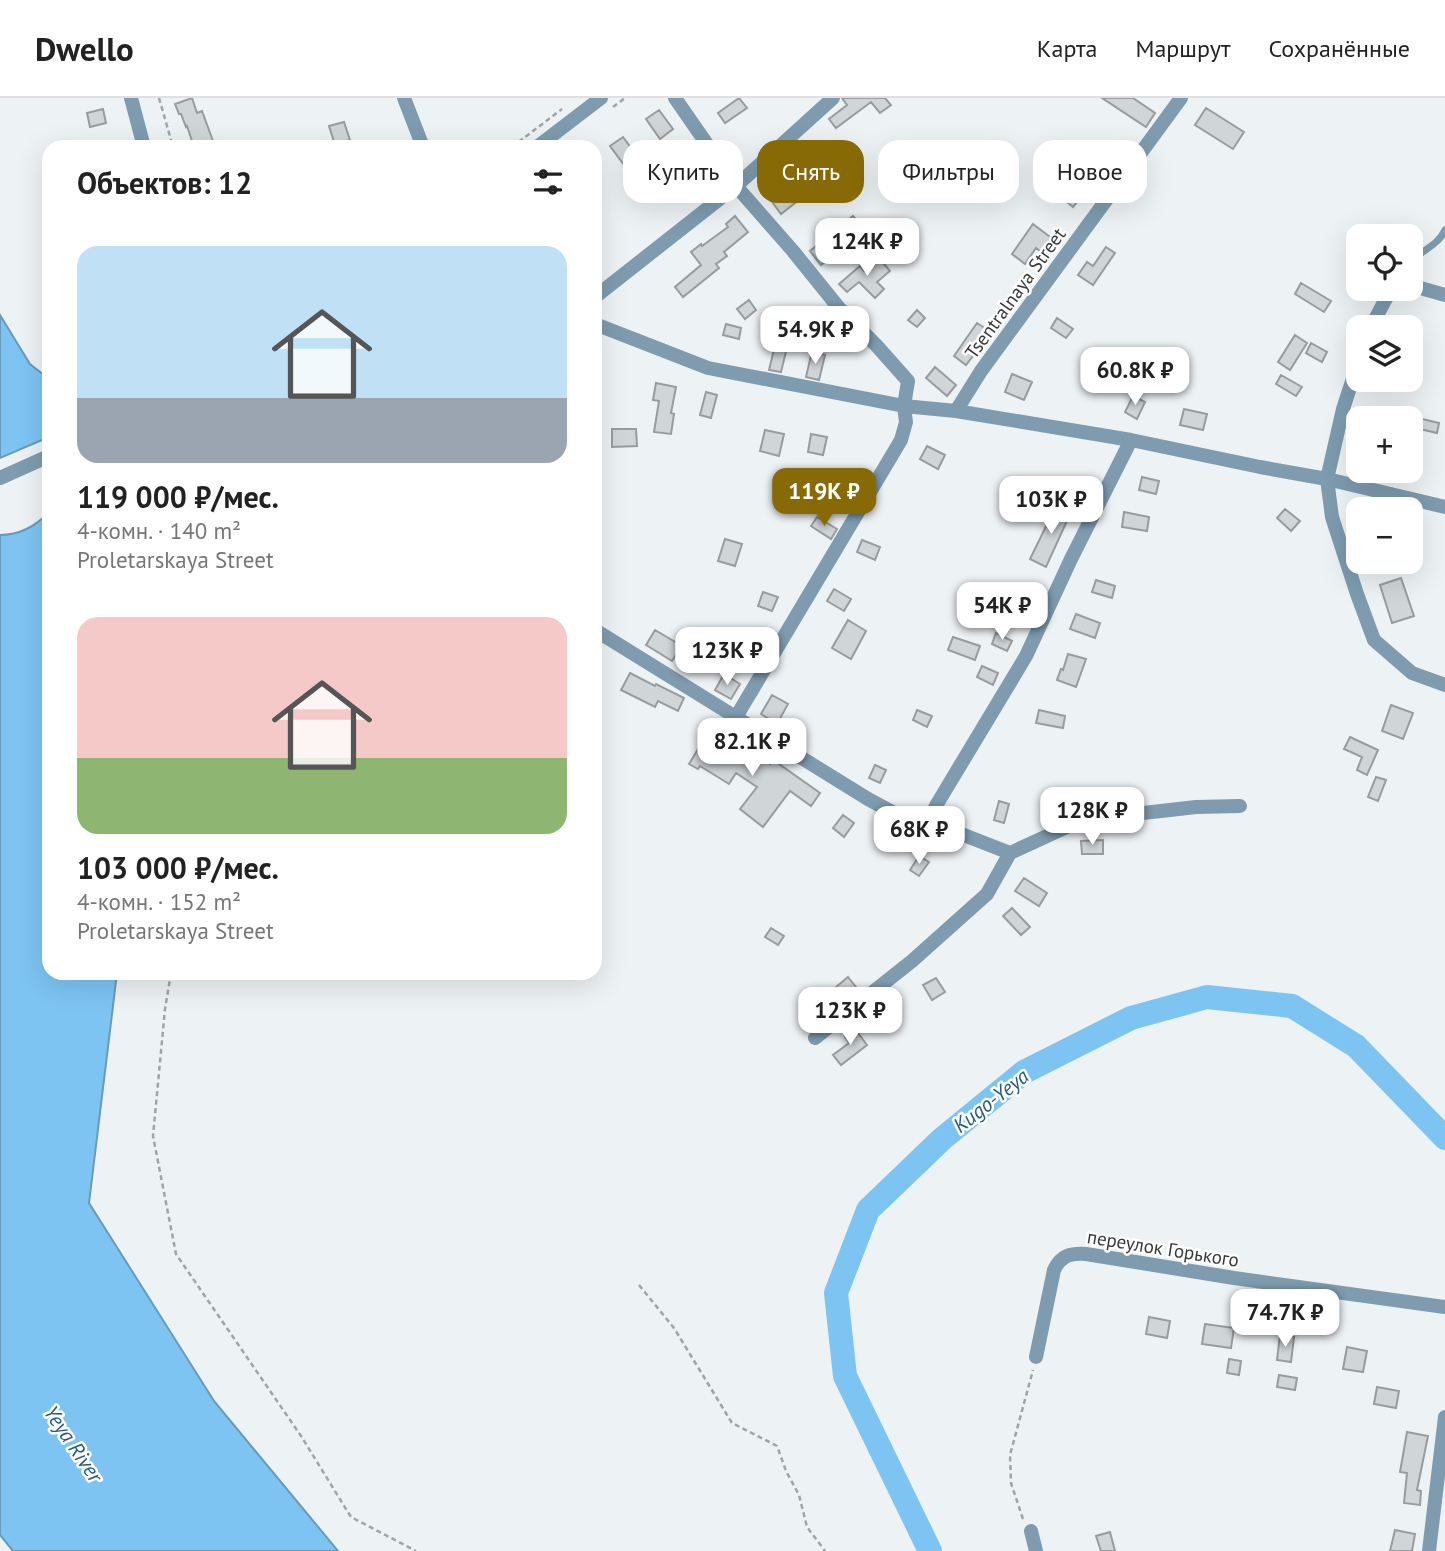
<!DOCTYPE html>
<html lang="ru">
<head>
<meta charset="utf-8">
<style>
	:root { --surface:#fff; --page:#f2f2f2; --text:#222; --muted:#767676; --line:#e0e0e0; --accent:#876a06 }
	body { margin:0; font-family:"PT Sans",sans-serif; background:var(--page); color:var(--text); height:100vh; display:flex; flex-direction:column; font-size:26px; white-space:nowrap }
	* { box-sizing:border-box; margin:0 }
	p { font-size:23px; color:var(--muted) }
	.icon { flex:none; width:38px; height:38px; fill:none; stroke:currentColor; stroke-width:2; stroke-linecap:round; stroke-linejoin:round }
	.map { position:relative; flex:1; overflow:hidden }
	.panel { position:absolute; left:42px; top:42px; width:560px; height:840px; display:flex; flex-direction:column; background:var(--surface); border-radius:21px; box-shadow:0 7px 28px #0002 }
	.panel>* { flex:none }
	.top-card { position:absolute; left:623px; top:42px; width:665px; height:63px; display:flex; gap:14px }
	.tools { position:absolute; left:1346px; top:126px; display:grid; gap:14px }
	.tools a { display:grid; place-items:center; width:77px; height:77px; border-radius:14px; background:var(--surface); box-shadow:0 7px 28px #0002; font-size:35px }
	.price { position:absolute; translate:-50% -60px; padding:0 16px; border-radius:14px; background:#fff; color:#222; font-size:23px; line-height:46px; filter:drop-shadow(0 2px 4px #0008) }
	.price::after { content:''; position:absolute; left:50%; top:42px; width:21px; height:16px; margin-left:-10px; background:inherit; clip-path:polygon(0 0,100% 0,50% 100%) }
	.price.selected { background:var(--accent); color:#fff }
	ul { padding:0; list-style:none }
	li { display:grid; align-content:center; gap:14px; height:371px; padding:0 35px }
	li span { display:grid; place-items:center; height:217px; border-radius:21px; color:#555 }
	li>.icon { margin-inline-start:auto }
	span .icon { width:126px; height:126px; fill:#fffc; stroke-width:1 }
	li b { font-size:30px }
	h2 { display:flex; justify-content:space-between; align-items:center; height:84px; padding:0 35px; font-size:30px }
	.pill { padding:0 24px; border-radius:21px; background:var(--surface); box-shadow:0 7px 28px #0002; font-size:24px; line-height:63px }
	.pill.selected { background:var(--accent); color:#fff }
	header { display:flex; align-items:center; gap:42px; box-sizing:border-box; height:98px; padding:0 35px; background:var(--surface); border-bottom:2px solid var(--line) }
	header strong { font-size:33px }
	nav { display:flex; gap:38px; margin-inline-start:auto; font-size:24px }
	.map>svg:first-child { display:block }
</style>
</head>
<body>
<header>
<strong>Dwello</strong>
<nav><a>Карта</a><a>Маршрут</a><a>Сохранённые</a></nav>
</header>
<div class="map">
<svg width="1445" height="1453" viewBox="0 0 1445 1453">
	<rect width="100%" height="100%" fill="#edf2f5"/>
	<path fill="#7dc4f3" stroke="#689abb" stroke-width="2" d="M0,217l30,49 19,15v58l-49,21z
		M49,414v461h68l-28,230 125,198 124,150h-325l-13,-16v-1000c20,0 35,-8 49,-23z"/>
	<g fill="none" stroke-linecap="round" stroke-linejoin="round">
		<path stroke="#7dc4f3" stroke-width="24" d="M930,1453l-85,-175 -9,-83 32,-83 74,-71 82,-67 107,-54 76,-21 85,9 64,40 89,92"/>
	</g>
	<path fill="#d0d5d8" stroke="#989c9f" stroke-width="2" d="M192,0l5,15 5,-2 11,30 -19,6 -7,-21 -1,1 -5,-13h-2l-4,-10z
		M739,0l8,10 -22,15 -7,-10z
		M842,0h43l6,7 -11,8 -9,-11 -35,26 -7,-9 18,-14z
		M1102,0h31l22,15 -9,14z
		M1206,10l38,24 -11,17 -38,-24z
		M103,11l3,14 -16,4 -3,-14z
		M659,12l14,19 -13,10 -14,-20z
		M344,24l6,18 -15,5 -6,-19z
		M623,39l14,19 -13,9 -14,-19z
		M1101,54l11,8 -39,47 -12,-10 25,-31 2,2z
		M780,87l15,18 -14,11 -14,-19z
		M735,118l13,16 -24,20 3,4 -11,8 3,4 -36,29 -8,-10 26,-22 -10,-13 10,-8 1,2 26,-19 -2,-3z
		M853,118l7,8 -9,7 11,14 -12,10 -6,-8 -23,18 -11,-14z
		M1033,126l21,16 -10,14 -8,-6 -11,16 -13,-10z
		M1106,149l9,6 -22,32 -15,-10 9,-13 6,4z
		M879,160l11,13 -13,11 7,7 -9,9 -16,-16 -12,10 -8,-8 21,-18 4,5z
		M1301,185l30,18 -7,11 -29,-18z
		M749,202l7,10 -11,9 -8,-10z
		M917,212l8,8 -8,9 -9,-7z
		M1057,220l16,11 -7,9 -15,-10z
		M977,225l14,9 -25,33 -12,-9z
		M726,226l15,4 -2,11 -16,-4z
		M778,235l12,2 -9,37 -12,-2z
		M1295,237l12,8 -17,27 -12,-8z
		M1311,245l16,9 -5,10 -16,-9z
		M812,253l13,4 -6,25 -13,-3z
		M935,269l21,18 -9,11 -21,-18z
		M1012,276l20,8 -8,18 -19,-8z
		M1281,277l21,12 -6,9 -20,-12z
		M656,285l20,4 -5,26 3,1 -3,20 -17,-2 5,-31 -6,-1z
		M706,294l11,3 -6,23 -11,-3z
		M1133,298l12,6 -8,17 -12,-7z
		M1184,311l23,5 -4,16 -23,-5z
		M1414,319l25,6 -2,10 -26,-6z
		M612,331h24l1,17 -25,1z
		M765,332l19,4 -5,22 -19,-5z
		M811,336l16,3 -4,18 -15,-3z
		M927,348l18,9 -7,14 -18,-10z
		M1142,379l17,4 -3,13 -17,-4z
		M852,382l11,5 -8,14 -9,-5z
		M1056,408l15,6 -25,55 -16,-8z
		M1285,411l15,12 -9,10 -14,-13z
		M1124,414l25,5 -2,14 -25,-4z
		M817,419l20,12 -6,10 -20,-13z
		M725,441l17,5 -7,22 -17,-5z
		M862,442l18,7 -5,13 -18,-8z
		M1401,480l13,38 -22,7 -12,-38z
		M1096,482l19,6 -3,12 -20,-6z
		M834,491l17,10 -7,12 -17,-10z
		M763,494l15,5 -6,14 -14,-5z
		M1076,516l24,9 -5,15 -25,-9z
		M848,522l18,11 -15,28 -19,-11z
		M655,532l27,16 -10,15 -26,-16z
		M996,535l16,8 -5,10 -15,-7z
		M953,539l27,9 -5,14 -27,-10z
		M1068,556l18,5 -10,28 -19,-7 4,-11 2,1z
		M982,568l16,7 -5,12 -16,-8z
		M630,575l25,13 1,-2 28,14 -6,13 -20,-10 -3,6 -34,-17z
		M724,576l16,10 -9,15 -16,-9z
		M772,597l16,9 -11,20 -16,-10z
		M1391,607l22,8 -10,26 -21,-8z
		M917,612l15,6 -5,11 -14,-7z
		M1039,612l26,6 -2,12 -27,-5z
		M714,625l11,7 -9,14 37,22 6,-9 11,7 2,-5 48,34 -9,13 -21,-15 -27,36 -23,-18 17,-22 -21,-14 -7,11 -29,-18 -2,3 -9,-5z
		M1350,639l28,13 -11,25 -10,-5 5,-13 -18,-8z
		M875,667l11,5 -6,13 -11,-5z
		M1376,679l10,3 -8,21 -10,-4z
		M999,703l10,3 -5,19 -10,-3z
		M843,717l11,8 -10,14 -11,-9z
		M1103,742v14h-21l-1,-13z
		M919,758l10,6 -10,14 -9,-6z
		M1024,780l23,15 -8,13 -24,-15z
		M1012,810l18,19 -9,8 -18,-19z
		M771,830l13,8 -6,9 -13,-8z
		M848,879l11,14 -12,9 -11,-13z
		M936,880l9,14 -13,8 -9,-15z
		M855,931l12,16 -26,20 -8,-10 16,-12 -4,-6z
		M1149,1219l21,4 -3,17 -21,-4z
		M1205,1226l29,4 -3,20 -29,-4z
		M1280,1237l14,2 -3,25 -14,-2z
		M1347,1249l20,4 -4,21 -20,-3z
		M1229,1261l12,2 -2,14 -12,-2z
		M1279,1277l18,3 -2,12 -18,-3z
		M1377,1289l22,4 -3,17 -22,-4z
		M1407,1334l21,4 -11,54 4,1 -1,14 -16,-2 3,-30 -7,-1z
		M1395,1432l20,4 -3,17h-22z
		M1110,1434l5,19h-14l-5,-15z"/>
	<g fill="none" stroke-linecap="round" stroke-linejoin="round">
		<path stroke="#a0a4a6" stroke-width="2.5" stroke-dasharray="5 3.5" stroke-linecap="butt" d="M159,0l14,49
			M613,9l12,-9
			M512,49l50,-38
			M171,875l-6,36 -12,127 23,118 125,182 50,81 65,34
			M639,1187l35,43 58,95 45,23 9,25 13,24 8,32 18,24
			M1023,1421l-12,-36 -1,-28 23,-85"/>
		<path stroke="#7e9baf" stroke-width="7" d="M1410,165c11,-13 28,-17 35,-33"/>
		<path stroke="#7e9baf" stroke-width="14" d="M131,0l13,49
			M404,0l19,49
			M675,0l61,88 57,65 46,57 37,37 32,36 -4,25 2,16 -5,18 -165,277
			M1410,187l35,10
			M595,199l141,-111 97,-88
			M595,226l113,44 196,38 52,5 175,29 129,27 67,12 118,28
			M1371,229l20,-38
			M1358,265l-15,46 -16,70 5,38 25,77 17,46 38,33 33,12
			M956,313l25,-40 200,-273
			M595,532l273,169 26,14 34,8 82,32
			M928,723l9,-17 89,-148 45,-97 60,-119
			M815,940l97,-77 75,-67 23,-41 72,-33 114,-13 44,-1
			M1036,1259l18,-87c7,-15 17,-17 32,-16l148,24 211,29
			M1031,1433l5,20
			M1429,1453l16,-134"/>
		<path stroke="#7e9baf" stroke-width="14" d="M537,49l64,-49
			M0,380l49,-22"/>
	</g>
	<g text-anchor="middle" stroke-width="5" stroke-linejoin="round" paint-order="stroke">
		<g font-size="19" fill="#363839" stroke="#fff">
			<text transform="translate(1015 195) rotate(-54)" y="7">Tsentralnaya Street</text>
			<text transform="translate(1163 1150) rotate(9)" y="7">переулок Горького</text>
		</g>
		<g font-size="21" font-style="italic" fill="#265b7b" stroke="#fff">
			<text transform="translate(991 1003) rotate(-38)" y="7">Kugo-Yeya</text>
			<text transform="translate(73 1346) rotate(56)" y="7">Yeya River</text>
		</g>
	</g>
</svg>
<div class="tools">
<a><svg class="icon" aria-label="locate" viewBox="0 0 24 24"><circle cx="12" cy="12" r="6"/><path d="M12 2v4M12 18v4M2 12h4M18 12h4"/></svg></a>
<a><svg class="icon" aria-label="layers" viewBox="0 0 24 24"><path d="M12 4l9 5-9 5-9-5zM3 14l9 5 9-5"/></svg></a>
<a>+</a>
<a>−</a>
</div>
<b class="price" style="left:867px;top:180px">124K ₽</b>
<b class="price" style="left:815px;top:268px">54.9K ₽</b>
<b class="price" style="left:1135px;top:309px">60.8K ₽</b>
<b class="price selected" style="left:824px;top:430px">119K ₽</b>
<b class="price" style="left:1051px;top:438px">103K ₽</b>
<b class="price" style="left:1002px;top:544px">54K ₽</b>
<b class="price" style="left:727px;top:589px">123K ₽</b>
<b class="price" style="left:752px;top:680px">82.1K ₽</b>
<b class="price" style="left:1092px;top:749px">128K ₽</b>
<b class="price" style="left:919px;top:768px">68K ₽</b>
<b class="price" style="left:850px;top:949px">123K ₽</b>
<b class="price" style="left:1285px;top:1251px">74.7K ₽</b>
<div class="top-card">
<a class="pill">Купить</a>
<a class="pill selected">Снять</a>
<a class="pill">Фильтры</a>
<a class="pill">Новое</a>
</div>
<section class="panel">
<h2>Объектов: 12<svg class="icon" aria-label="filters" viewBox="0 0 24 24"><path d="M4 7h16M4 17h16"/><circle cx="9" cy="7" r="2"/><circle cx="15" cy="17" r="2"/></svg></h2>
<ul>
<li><span style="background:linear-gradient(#bfe0f5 70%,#9aa5b1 0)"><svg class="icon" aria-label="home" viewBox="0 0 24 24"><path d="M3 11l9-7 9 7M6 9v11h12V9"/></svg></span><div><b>119 000 ₽/мес.</b><p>4-комн. · 140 m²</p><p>Proletarskaya Street</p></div></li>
<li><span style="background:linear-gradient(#f6c9c9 65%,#8fb573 0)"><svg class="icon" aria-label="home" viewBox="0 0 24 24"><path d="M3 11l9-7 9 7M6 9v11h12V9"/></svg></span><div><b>103 000 ₽/мес.</b><p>4-комн. · 152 m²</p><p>Proletarskaya Street</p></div></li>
</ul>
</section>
</div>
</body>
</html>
